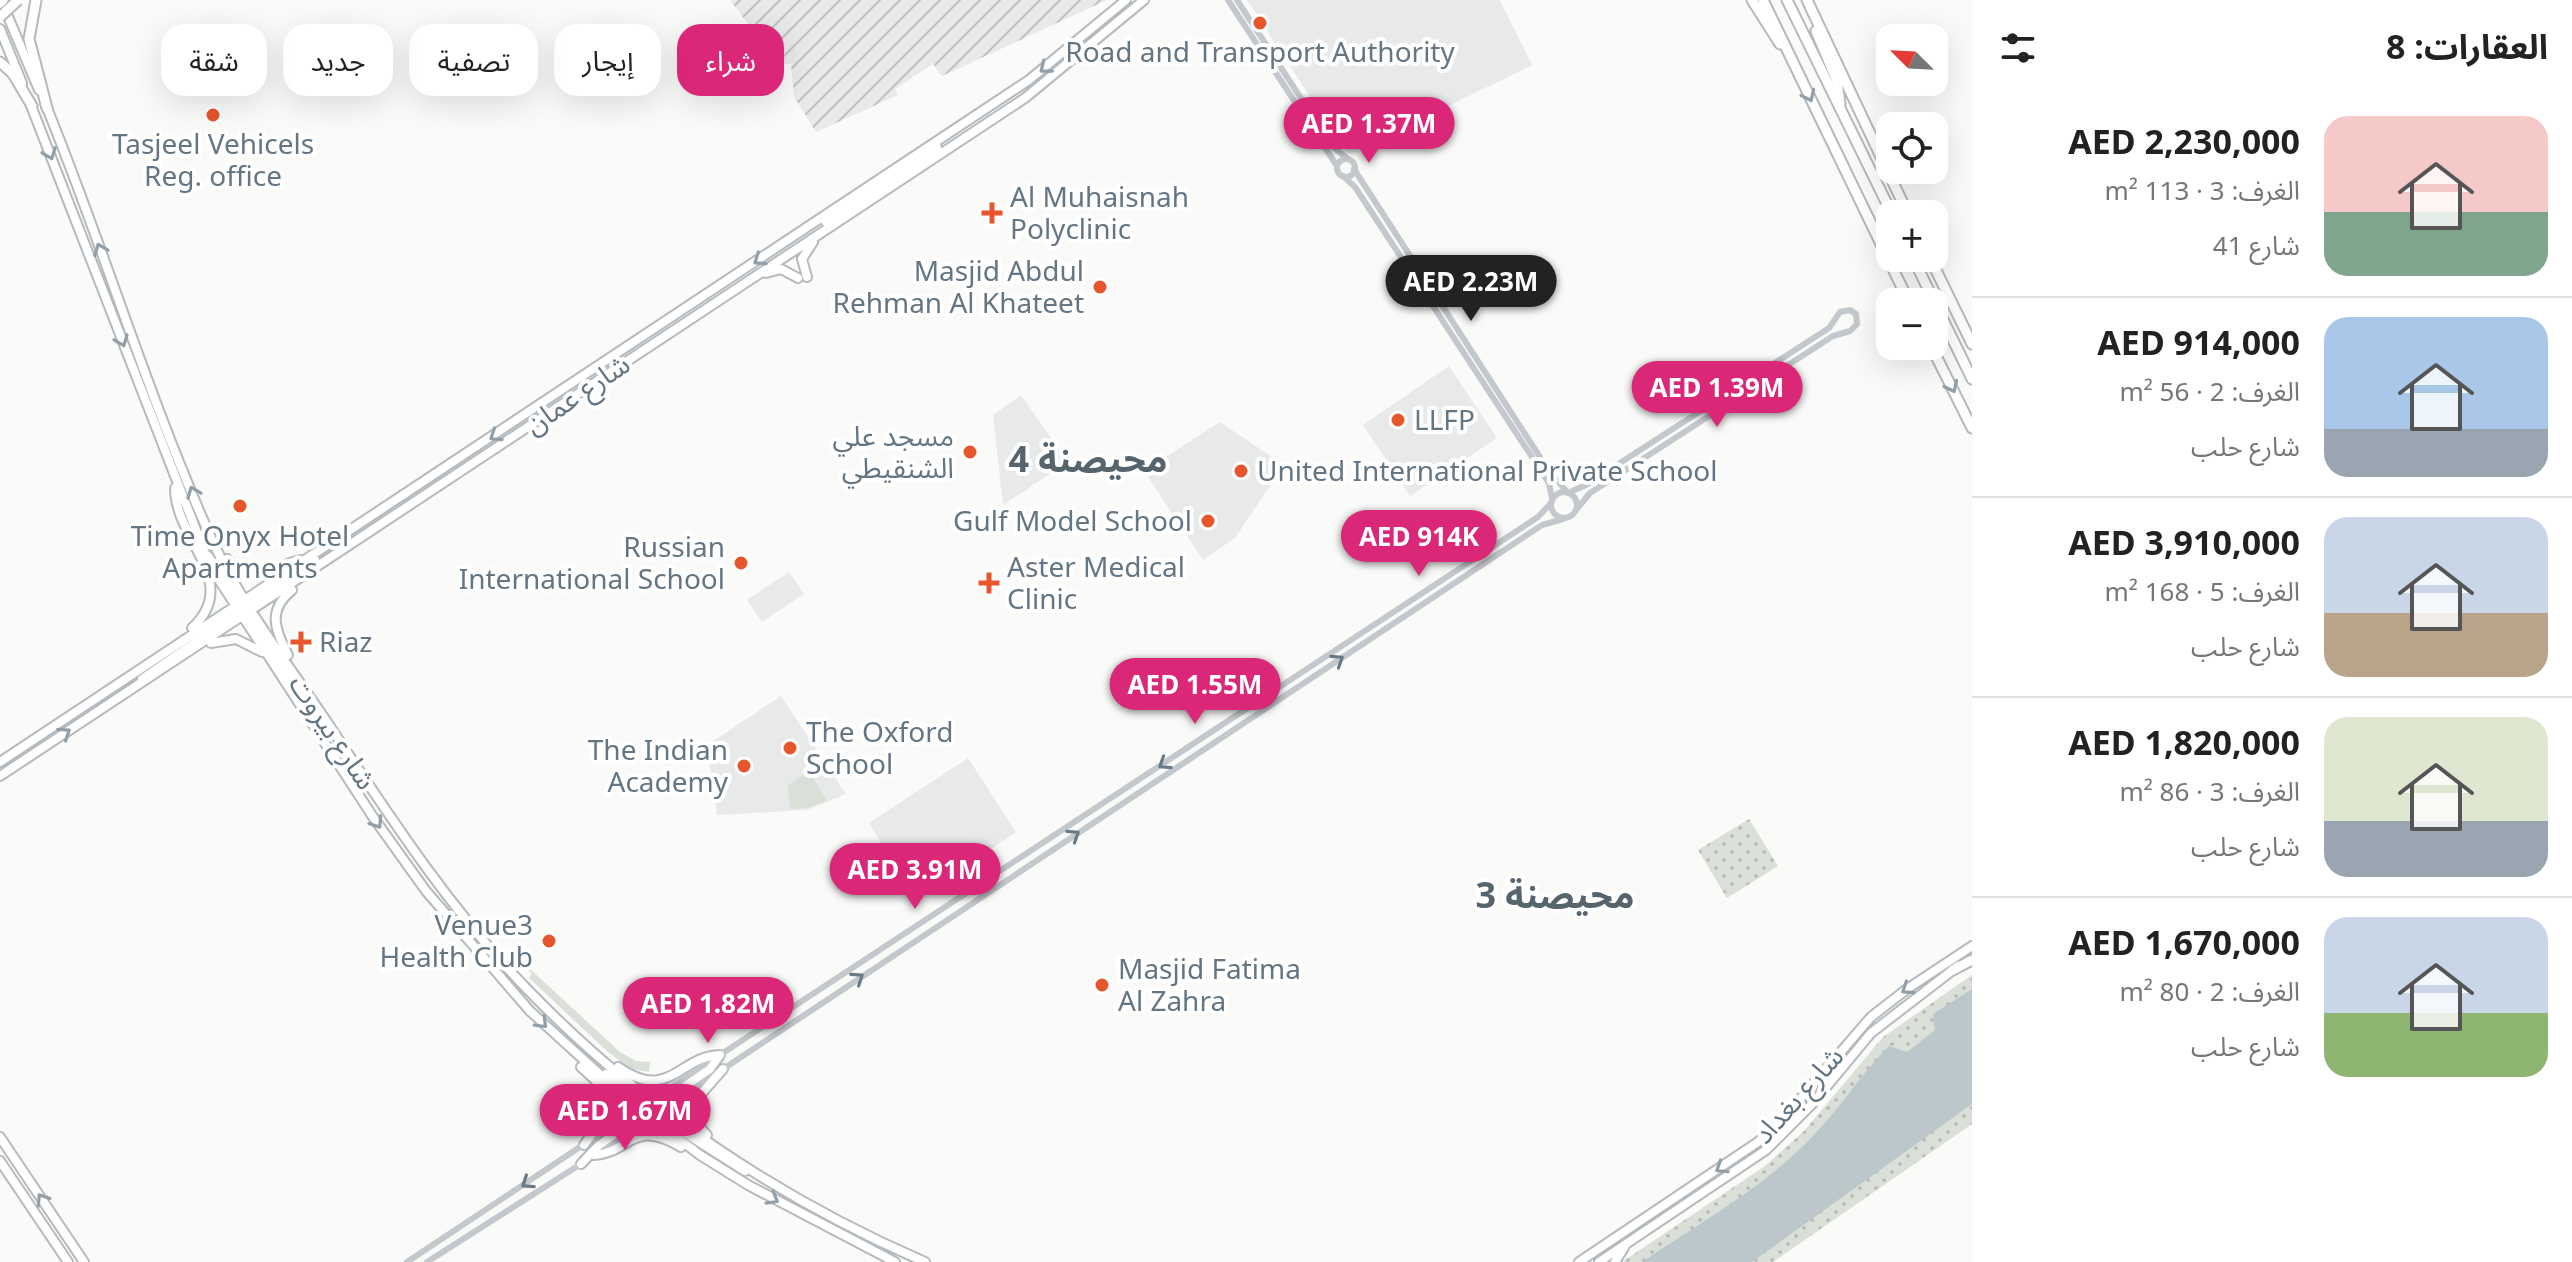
<!DOCTYPE html>
<html lang="ar">
<head>
<meta charset="utf-8">
<style>
	:root { --surface:#fff; --page:#f2f2f2; --text:#222; --muted:#767676; --line:#e0e0e0; --accent:#db2777 }
	body { margin:0; font-family:"Noto Sans","Noto Sans Arabic",sans-serif; background:var(--page); color:var(--text); direction:rtl; height:100vh; display:flex; flex-direction:column; font-size:30px; white-space:nowrap }
	* { box-sizing:border-box; margin:0 }
	p { font-size:26px; color:var(--muted) }
	.icon { flex:none; width:44px; height:44px; fill:none; stroke:currentColor; stroke-width:2; stroke-linecap:round; stroke-linejoin:round }
	.map { position:relative; flex:1; overflow:hidden; direction:ltr }
	.panel { display:flex; flex-direction:column; background:var(--surface); width:600px }
	.panel>* { flex:none }
	.hud { position:absolute; left:24px; top:24px; width:760px; height:72px; direction:rtl; display:flex; gap:16px }
	.needle { width:52px; rotate:294deg }
	.buttons { position:absolute; left:1876px; top:24px; display:grid; gap:16px }
	.buttons a { display:grid; place-items:center; width:72px; height:72px; border-radius:16px; background:var(--surface); box-shadow:0 8px 32px #0002; font-size:40px }
	.price { position:absolute; translate:-50% -68px; padding:0 18px; border-radius:28px; background:var(--accent); color:#fff; font-size:26px; line-height:52px; filter:drop-shadow(0 2px 4px #0008) }
	.price::after { content:''; position:absolute; left:50%; top:48px; width:24px; height:18px; margin-left:-12px; background:inherit; clip-path:polygon(0 0,100% 0,50% 100%) }
	.price.on { background:#222; color:#fff }
	ul { padding:0; list-style:none }
	li { display:flex; align-items:center; gap:24px; height:200px; padding:0 24px }
	li+li { border-top:2px solid var(--line) }
	li span { display:grid; place-items:center; flex:none; width:224px; height:160px; border-radius:24px; color:#555 }
	li>.icon { margin-inline-start:auto }
	span .icon { width:96px; height:96px; fill:#fffc; stroke-width:1 }
	li b { font-size:34px }
	h2 { display:flex; justify-content:space-between; align-items:center; height:96px; padding:0 24px; font-size:34px }
	.chip { padding:0 28px; border-radius:24px; background:var(--surface); box-shadow:0 8px 32px #0002; font-size:28px; line-height:72px }
	.chip.on { background:var(--accent); color:#fff }
	main { display:flex; flex:1; min-height:0 }
	.map>svg:first-child { display:block }
</style>
</head>
<body>
<main>
<section class="panel">
<h2>العقارات: 8<svg class="icon" aria-label="filters" viewBox="0 0 24 24"><path d="M4 7h16M4 17h16"/><circle cx="9" cy="7" r="2"/><circle cx="15" cy="17" r="2"/></svg></h2>
<ul>
<li><span style="background:linear-gradient(#f6c9c9 60%,#7fa58c 0)"><svg class="icon" aria-label="home" viewBox="0 0 24 24"><path d="M3 11l9-7 9 7M6 9v11h12V9"/></svg></span><div><b>AED 2,230,000</b><p>الغرف: 3 · 113 m²</p><p>شارع 41</p></div></li>
<li><span style="background:linear-gradient(#a9c7e8 70%,#9aa5b1 0)"><svg class="icon" aria-label="home" viewBox="0 0 24 24"><path d="M3 11l9-7 9 7M6 9v11h12V9"/></svg></span><div><b>AED 914,000</b><p>الغرف: 2 · 56 m²</p><p>شارع حلب</p></div></li>
<li><span style="background:linear-gradient(#c9d6e8 60%,#b9a48a 0)"><svg class="icon" aria-label="home" viewBox="0 0 24 24"><path d="M3 11l9-7 9 7M6 9v11h12V9"/></svg></span><div><b>AED 3,910,000</b><p>الغرف: 5 · 168 m²</p><p>شارع حلب</p></div></li>
<li><span style="background:linear-gradient(#dfe7d0 65%,#9aa5b1 0)"><svg class="icon" aria-label="home" viewBox="0 0 24 24"><path d="M3 11l9-7 9 7M6 9v11h12V9"/></svg></span><div><b>AED 1,820,000</b><p>الغرف: 3 · 86 m²</p><p>شارع حلب</p></div></li>
<li><span style="background:linear-gradient(#c9d6e8 60%,#8fb573 0)"><svg class="icon" aria-label="home" viewBox="0 0 24 24"><path d="M3 11l9-7 9 7M6 9v11h12V9"/></svg></span><div><b>AED 1,670,000</b><p>الغرف: 2 · 80 m²</p><p>شارع حلب</p></div></li>
</ul>
</section>
<div class="map">
<svg width="1972" height="1262" viewBox="0 0 1972 1262">
	<defs>
		<pattern id="industrial-furrows" width="10" height="10" patternUnits="userSpaceOnUse" patternTransform="scale(2)"><rect width="10" height="10" fill="#e8e9e9"/><path d="M-1 1l2-2M0 10L10 0M9 11l2-2" fill="none" stroke="#c0c1c2"/></pattern>
		<pattern id="park-dots" width="8" height="8" patternUnits="userSpaceOnUse" patternTransform="scale(2)"><rect width="8" height="8" fill="#dadfd7"/><path d="M2 2h.1M6 6h.1" fill="none" stroke="#b4b9b4" stroke-width="1.8" stroke-linecap="round"/></pattern>
	</defs>
	<rect width="100%" height="100%" fill="#fafaf8"/>
	<path fill="#e8e9e9" d="M1247,0h253l32,65 -180,88 -6,-1z
		M1449,366l48,72 -87,58 -47,-71z
		M1021,395l47,67 -65,43 -10,-90z
		M1220,422l64,43 -49,73 -32,22 -59,-89z
		M789,572l15,22 -42,28 -15,-22z
		M781,696l65,98 -39,16 -90,5 -10,-70z
		M968,758l48,74 -99,67 -48,-76z"/>
	<path fill="url(#industrial-furrows)" d="M730,0h377l-165,76 -9,-12 -38,25 3,6 -82,37 -22,-35 -3,-33h-13z"/>
	<path fill="#dadfd7" d="M809,771l18,30 -20,7 -17,1 -2,-24z
		M511,948l6,6v3l103,95 16,9 14,1 -1,10 -19,-3 -22,-17 -79,-74 3,-4 -16,-16z"/>
	<path fill="url(#park-dots)" d="M1749,819l29,47 -51,32 -29,-48z
		M1972,975v149l-199,138h-151l143,-96 39,-35 79,-94z"/>
	<path fill="#bbc7cb" d="M1972,989v115l-220,158h-110c58,-39 123,-75 172,-127 27,-28 47,-61 75,-89l18,6 28,-22 -2,-16z"/>
	<g fill="none" stroke-linecap="round" stroke-linejoin="round">
		<g stroke="#b4babe" stroke-width="12">
			<path id="primary" d="M1,0l38,90
				M0,29l22,54
				M30,103l180,463 163,251 53,74 104,120 97,88 73,56 48,30 147,77
				M45,103c59,144 103,295 167,437 30,66 77,125 117,185 61,92 122,186 199,265 112,116 249,208 397,272
				M826,222l111,-75
				M766,273l15,-4 17,9
				M807,277l-5,-18 11,-17
				M175,488c0,52 67,94 17,140
				M208,556l96,140
				M227,559c23,32 45,7 73,1
				M211,643l25,-4 26,13
				M288,655c-13,-25 -21,-45 4,-65
				M142,679l173,-119
				M0,762l1029,-682 97,-80
				M0,776l1025,-678 119,-98
				M581,1067c46,41 31,37 3,78
				M618,1067c51,36 61,-11 102,-12
				M606,1074l65,50 74,47
				M707,1135l-12,-13 -1,-20 29,-33
				M0,1137l84,125
				M594,1155c36,-2 38,-37 87,-8
				M0,1161l68,101
				M581,1164l18,-19 111,-76 10,-14
				M1579,1262l179,-120 31,-30 82,-95 36,-28 65,-43
				M1599,1262l167,-112 47,-47 58,-70 87,-67
				M1615,1262l10,-16"/>
		</g>
		<g stroke="#b4b9bd" stroke-width="13">
			<path id="motorway" d="M36,0l-7,39 18,69
				M1752,0l28,44
				M1763,0l146,302
				M1787,0l105,214
				M1807,0l101,214
				M1816,31l21,50 3,23
				M0,62l13,12 19,32
				M1913,258l59,121
				M1930,258l42,86
				M1931,346l41,82
				M1953,970l19,-10"/>
		</g>
		<path stroke="#c3c8cc" stroke-width="6" d="M1228,0l109,166
			M1237,0l95,146 16,13
			M1337 168a9 9 0 1 1 18 0a9 9 0 1 1-18 0Z
			M1354,169l193,299 20,24
			M1343,176l12,11 194,296 3,16
			M1551 505a13 13 0 1 1 26 0a13 13 0 1 1-26 0Z
			M1568,493l18,-8 243,-157 11,-16 10,-2 6,4 1,10 -7,7 -17,5 -243,157 -13,16
			M650,1101l888,-584 13,-14
			M660,1111l882,-586 21,-6
			M597,1153l54,-36
			M407,1262l233,-155
			M427,1262l157,-100"/>
		<use href="#primary" stroke="#fff" stroke-width="8"/>
		<use href="#motorway" stroke="#fff" stroke-width="9"/>
		<g stroke="#b4b9bd" stroke-width="13" stroke-linecap="butt">
			<path id="motorway-bridge" d="M0,3l3,-3
				M0,17l18,-17"/>
		</g>
		<use href="#motorway-bridge" stroke="#fff" stroke-width="9"/>
	</g>
	<defs><path id="oneway-chevron" d="M-2-3.5L2.5 0L-2 3.5" fill="none" stroke-width="1.6" stroke-linecap="round" stroke-linejoin="round" transform="scale(2)"/></defs>
	<g stroke="#929fa8">
		<use href="#oneway-chevron" transform="translate(1045 68) rotate(142)"/>
		<use href="#oneway-chevron" transform="translate(1809 96) rotate(65)"/>
		<use href="#oneway-chevron" transform="translate(50 154) rotate(69)"/>
		<use href="#oneway-chevron" transform="translate(100 249) rotate(-111)"/>
		<use href="#oneway-chevron" transform="translate(759 260) rotate(146)"/>
		<use href="#oneway-chevron" transform="translate(122 341) rotate(69)"/>
		<use href="#oneway-chevron" transform="translate(1952 387) rotate(64)"/>
		<use href="#oneway-chevron" transform="translate(495 436) rotate(147)"/>
		<use href="#oneway-chevron" transform="translate(193 492) rotate(-111)"/>
		<use href="#oneway-chevron" transform="translate(65 733) rotate(-34)"/>
		<use href="#oneway-chevron" transform="translate(377 823) rotate(56)"/>
		<use href="#oneway-chevron" transform="translate(1907 989) rotate(146)"/>
		<use href="#oneway-chevron" transform="translate(542 1023) rotate(45)"/>
		<use href="#oneway-chevron" transform="translate(1721 1168) rotate(147)"/>
		<use href="#oneway-chevron" transform="translate(42 1199) rotate(-124)"/>
		<use href="#oneway-chevron" transform="translate(773 1199) rotate(30)"/>
	</g>
	<g stroke="#697a87">
		<use href="#oneway-chevron" transform="translate(1338 660) rotate(-33)"/>
		<use href="#oneway-chevron" transform="translate(1164 764) rotate(147)"/>
		<use href="#oneway-chevron" transform="translate(1074 835) rotate(-33)"/>
		<use href="#oneway-chevron" transform="translate(858 978) rotate(-34)"/>
		<use href="#oneway-chevron" transform="translate(527 1183) rotate(146)"/>
	</g>
	<g fill="#e6552c" stroke="#fff" stroke-width="3">
		<circle cx="1260" cy="23" r="8"/>
		<circle cx="213" cy="115" r="8"/>
		<path d="M988 201h8v8h8v8h-8v8h-8v-8h-8v-8h8z"/>
		<circle cx="1100" cy="287" r="8"/>
		<circle cx="1398" cy="420" r="8"/>
		<circle cx="970" cy="452" r="8"/>
		<circle cx="1241" cy="471" r="8"/>
		<circle cx="240" cy="506" r="8"/>
		<circle cx="1208" cy="521" r="8"/>
		<circle cx="741" cy="563" r="8"/>
		<path d="M985 571h8v8h8v8h-8v8h-8v-8h-8v-8h8z"/>
		<path d="M297 630h8v8h8v8h-8v8h-8v-8h-8v-8h8z"/>
		<circle cx="790" cy="748" r="8"/>
		<circle cx="744" cy="766" r="8"/>
		<circle cx="549" cy="941" r="8"/>
		<circle cx="1102" cy="985" r="8"/>
	</g>
	<g text-anchor="middle" stroke-width="8" stroke-linejoin="round" paint-order="stroke">
		<g font-size="28" fill="#647683" stroke="#fff" text-anchor="start">
			<text x="1260" y="62" text-anchor="middle">Road and Transport Authority</text>
			<text x="213" y="154" text-anchor="middle">Tasjeel Vehicels<tspan x="213" dy="32">Reg. office</tspan></text>
			<text x="1010" y="207">Al Muhaisnah<tspan x="1010" dy="32">Polyclinic</tspan></text>
			<text x="1084" y="281" text-anchor="end">Masjid Abdul<tspan x="1084" dy="32">Rehman Al Khateet</tspan></text>
			<text x="1414" y="430">LLFP</text>
			<text x="954" y="446" text-anchor="end">مسجد علي<tspan x="954" dy="32">الشنقيطي</tspan></text>
			<text x="1257" y="481">United International Private School</text>
			<text x="1192" y="531" text-anchor="end">Gulf Model School</text>
			<text x="240" y="546" text-anchor="middle">Time Onyx Hotel<tspan x="240" dy="32">Apartments</tspan></text>
			<text x="725" y="557" text-anchor="end">Russian<tspan x="725" dy="32">International School</tspan></text>
			<text x="1007" y="577">Aster Medical<tspan x="1007" dy="32">Clinic</tspan></text>
			<text x="319" y="652">Riaz</text>
			<text x="806" y="742">The Oxford<tspan x="806" dy="32">School</tspan></text>
			<text x="728" y="760" text-anchor="end">The Indian<tspan x="728" dy="32">Academy</tspan></text>
			<text x="533" y="935" text-anchor="end">Venue3<tspan x="533" dy="32">Health Club</tspan></text>
			<text x="1118" y="979">Masjid Fatima<tspan x="1118" dy="32">Al Zahra</tspan></text>
		</g>
		<g font-size="28" fill="#647683" stroke="#fff">
			<text transform="translate(577 394) rotate(-34)" y="10">شارع عمان</text>
			<text transform="translate(333 732) rotate(56)" y="10">شارع بيروت</text>
			<text transform="translate(1798 1095) rotate(-48)" y="10">شارع بغداد</text>
		</g>
		<g font-size="36" font-weight="bold" fill="#56646e" stroke="#fff">
			<text x="1088" y="472">محيصنة 4</text>
			<text x="1555" y="908">محيصنة 3</text>
		</g>
	</g>
</svg>
<div class="buttons">
<a><svg class="needle" viewBox="-14 -14 28 28"><path d="M0-13l5 13h-10z" fill="#e53935"/><path d="M0 13l5-13h-10z" fill="#767676"/></svg></a>
<a><svg class="icon" aria-label="locate" viewBox="0 0 24 24"><circle cx="12" cy="12" r="6"/><path d="M12 2v4M12 18v4M2 12h4M18 12h4"/></svg></a>
<a>+</a>
<a>−</a>
</div>
<b class="price" style="left:1369px;top:165px">AED 1.37M</b>
<b class="price on" style="left:1471px;top:323px">AED 2.23M</b>
<b class="price" style="left:1717px;top:429px">AED 1.39M</b>
<b class="price" style="left:1419px;top:578px">AED 914K</b>
<b class="price" style="left:1195px;top:726px">AED 1.55M</b>
<b class="price" style="left:915px;top:911px">AED 3.91M</b>
<b class="price" style="left:708px;top:1045px">AED 1.82M</b>
<b class="price" style="left:625px;top:1152px">AED 1.67M</b>
<div class="hud">
<a class="chip on">شراء</a>
<a class="chip">إيجار</a>
<a class="chip">تصفية</a>
<a class="chip">جديد</a>
<a class="chip">شقة</a>
</div>
</div>
</main>
</body>
</html>
